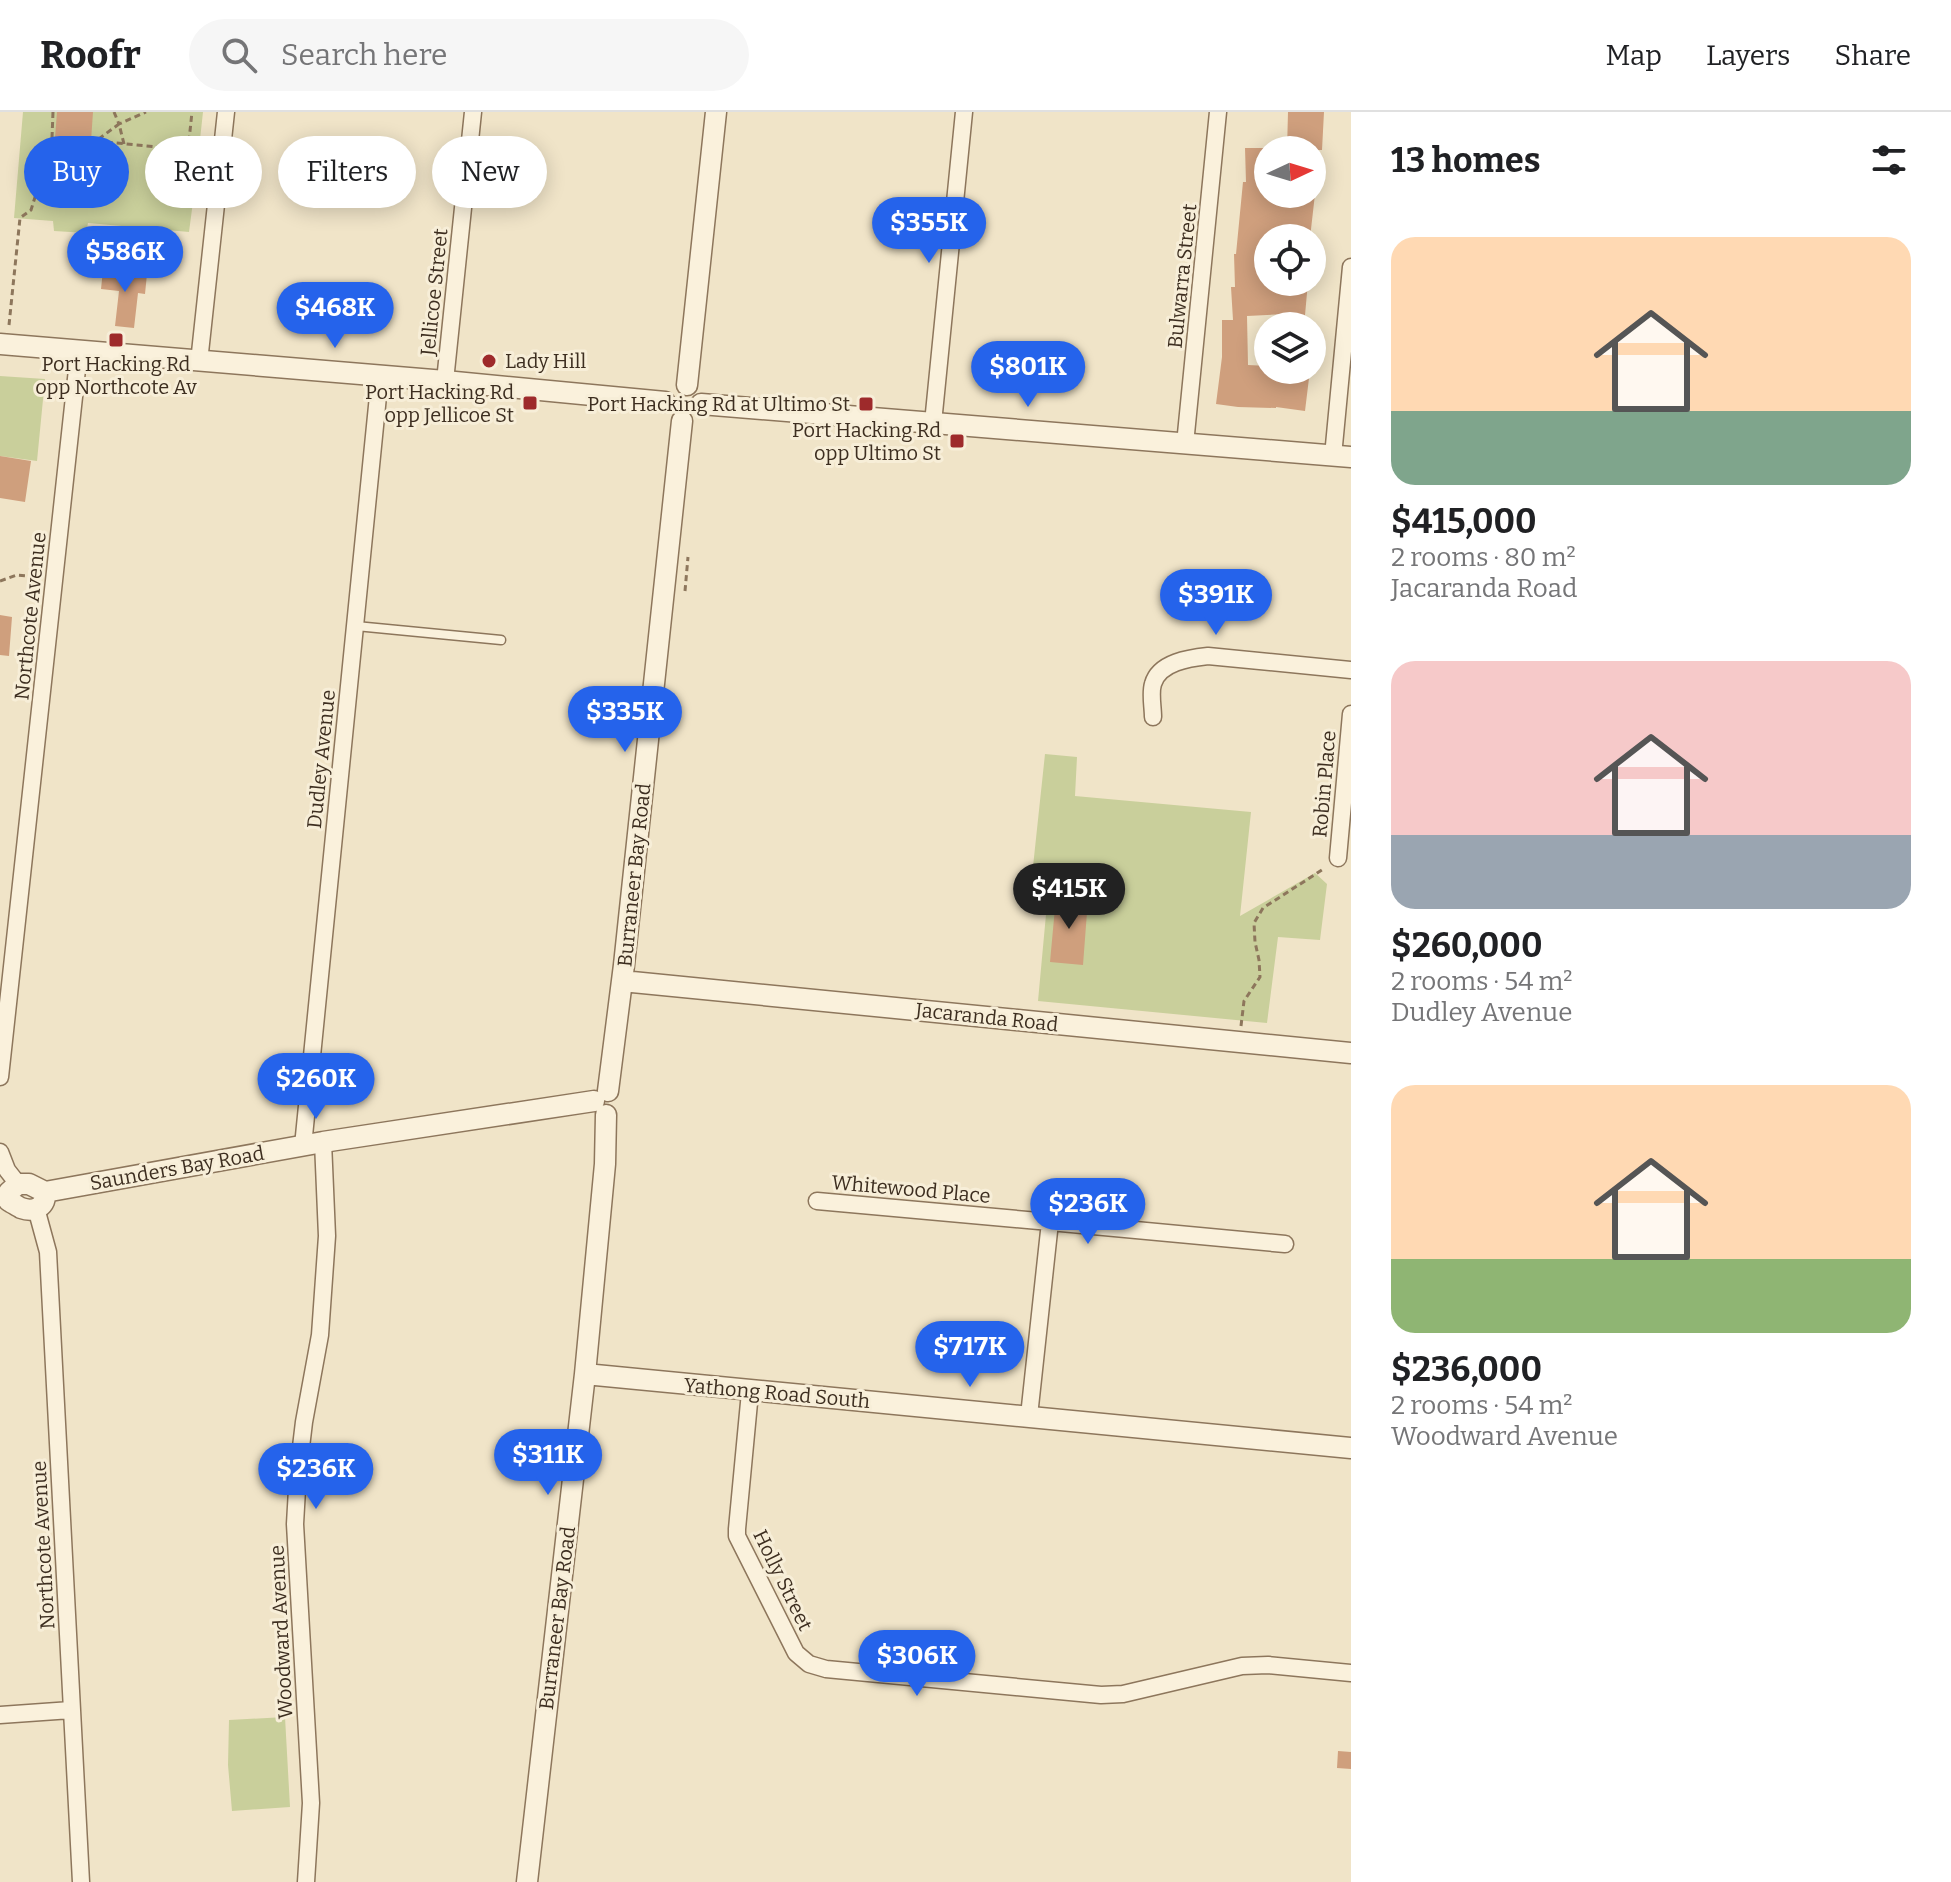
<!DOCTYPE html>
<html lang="en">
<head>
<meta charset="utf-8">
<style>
	:root { --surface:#fff; --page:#f6f6f6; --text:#202124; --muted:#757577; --line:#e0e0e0; --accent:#2563eb }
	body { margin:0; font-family:Bitter,serif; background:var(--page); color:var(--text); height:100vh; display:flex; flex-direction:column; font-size:30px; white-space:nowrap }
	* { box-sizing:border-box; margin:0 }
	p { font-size:26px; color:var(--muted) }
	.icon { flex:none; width:44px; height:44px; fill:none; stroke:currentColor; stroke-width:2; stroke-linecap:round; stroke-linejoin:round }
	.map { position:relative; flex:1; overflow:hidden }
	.details { display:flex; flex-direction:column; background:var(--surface); width:600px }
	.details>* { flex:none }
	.top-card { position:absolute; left:24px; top:24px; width:760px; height:72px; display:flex; gap:16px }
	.needle { width:52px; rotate:86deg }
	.fabs { position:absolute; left:1254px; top:24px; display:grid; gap:16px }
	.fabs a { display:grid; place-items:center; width:72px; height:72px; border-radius:50%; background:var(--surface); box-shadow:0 4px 20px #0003; font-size:40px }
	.price { position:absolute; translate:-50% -68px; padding:0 18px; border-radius:28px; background:var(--accent); color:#fff; font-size:26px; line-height:52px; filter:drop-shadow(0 2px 4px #0008) }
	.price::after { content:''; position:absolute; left:50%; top:48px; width:24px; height:18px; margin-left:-12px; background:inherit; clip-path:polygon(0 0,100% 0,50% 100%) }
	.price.selected { background:#222; color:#fff }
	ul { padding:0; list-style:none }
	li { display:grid; align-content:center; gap:16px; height:424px; padding:0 40px }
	li span { display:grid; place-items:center; height:248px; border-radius:24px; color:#555 }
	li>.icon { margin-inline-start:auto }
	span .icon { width:144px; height:144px; fill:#fffc; stroke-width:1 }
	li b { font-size:34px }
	h2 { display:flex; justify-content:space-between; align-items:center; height:96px; padding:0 40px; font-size:34px }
	.pill { padding:0 28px; border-radius:36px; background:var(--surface); box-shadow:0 4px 20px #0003; font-size:28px; line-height:72px }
	.pill.selected { background:var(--accent); color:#fff }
	header { display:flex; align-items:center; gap:48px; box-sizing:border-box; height:112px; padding:0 40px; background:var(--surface); border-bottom:2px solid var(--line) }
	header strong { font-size:38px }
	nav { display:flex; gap:44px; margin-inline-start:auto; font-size:28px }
	.search { width:560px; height:72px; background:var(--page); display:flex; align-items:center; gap:20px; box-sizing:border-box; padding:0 28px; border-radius:44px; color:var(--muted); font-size:30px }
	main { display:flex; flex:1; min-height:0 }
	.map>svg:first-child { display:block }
</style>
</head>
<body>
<header>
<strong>Roofr</strong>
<div class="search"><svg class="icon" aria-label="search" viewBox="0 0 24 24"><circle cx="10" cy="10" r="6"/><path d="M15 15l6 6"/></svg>Search here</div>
<nav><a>Map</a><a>Layers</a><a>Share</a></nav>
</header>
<main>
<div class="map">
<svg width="1351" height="1770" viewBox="0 0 1351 1770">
	<rect width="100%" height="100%" fill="#f0e4c8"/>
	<path fill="#c9cf9b" d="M23,0h180l-9,82 -5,38 -101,-9 -2,10 -32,-2 -1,-10 -39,-3z
		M0,264l45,3 -8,82 -37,-5z
		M1045,642l32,3 -2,39 176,16 -11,104 75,-43 12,11 -7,56 -42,-3 -11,86 -229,-22 11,-119 -17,-6z
		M285,1605l5,90 -58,4 -4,-46 1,-45z"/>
	<path fill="#cf9f7d" d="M57,0h36l-2,29 -36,-3z
		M1288,0h36l-2,38h-35z
		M1245,36h23v46h47l-5,44h-42v9l-3,-1 1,36h42l-4,44h-19v-12l-38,2 1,49 20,1v4h42l-5,41 -29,-4v1l-38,-1 -22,-3 6,-47v-37h11l-2,-33h4l-1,-33h2l7,-72h3z
		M103,158l44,4 -2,20 -7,-1 -4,35 -19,-2 4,-35 -18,-2z
		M0,344l31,5 -6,41 -25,-4z
		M0,503l12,2 -3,39 -9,-1z
		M1056,785l32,2 -5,66 -33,-3z
		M1338,1639l13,1v17l-14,-1z"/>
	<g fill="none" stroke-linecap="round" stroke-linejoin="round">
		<g stroke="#8d765c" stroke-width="11">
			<path id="service" d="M356,514l145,14"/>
		</g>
		<g stroke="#8d765c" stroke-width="19">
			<path id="minor" d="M199,250l27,-250
				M445,269l28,-269
				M933,311l31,-311
				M1185,332l33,-332
				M1333,344l18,-189
				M1153,605c0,-10 -3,-24 0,-33 6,-22 37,-26 55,-28l143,14
				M1338,746l13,-144
				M0,965l79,-726
				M303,1034l77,-770
				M0,1040l7,18 11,14
				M817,1089l233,21
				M36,1096l12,44 33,630
				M750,1280l-13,137v7l59,117 13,11 17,5 275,26 22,-1 119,-28 26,-1 83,8
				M1029,1304l21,-194 235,22
				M0,1603l71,-5
				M306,1770l5,-79 -16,-279 3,-52 6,-50 16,-87 7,-99 -4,-94"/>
		</g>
		<g stroke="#8d765c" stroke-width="23">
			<path id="tertiary" d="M0,232l445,37 220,21
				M687,273l29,-273
				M701,292l650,53
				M622,869l729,72
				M608,979l16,-126 58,-544
				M18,1072h11l16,8c2,14 -10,21 -24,16 -2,-1 -10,-6 -12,-7v-9z
				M45,1080l278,-50 271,-41
				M585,1262l766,74
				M527,1770l58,-508 20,-210 1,-49"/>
		</g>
		<path stroke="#8d765c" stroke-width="3" stroke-dasharray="6 4" stroke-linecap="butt" d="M53,0l-1,26 3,3 35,3
			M114,0l5,12 27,-12
			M59,26l1,24 36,-21
			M124,32l-5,-20 -23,17 92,9 4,-38
			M9,213l11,-107 11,-8 10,-32 19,-16
			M0,469l17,-6 12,1
			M685,479l3,-34
			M1241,914l3,-25 16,-24 -1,-17 -4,-18 -1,-19 9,-15 62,-40"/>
		<use href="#service" stroke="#faf1dc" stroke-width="8"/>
		<use href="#minor" stroke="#faf1dc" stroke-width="16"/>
		<use href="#tertiary" stroke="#faf1dc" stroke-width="20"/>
	</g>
	<g fill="#9e2a2b" stroke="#f7eed8" stroke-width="3">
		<rect x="108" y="220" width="16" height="16" rx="4"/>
		<circle cx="489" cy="249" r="8"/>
		<rect x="522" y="283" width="16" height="16" rx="4"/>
		<rect x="858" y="284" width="16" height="16" rx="4"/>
		<rect x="949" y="321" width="16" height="16" rx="4"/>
	</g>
	<g text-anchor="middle" stroke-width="6" stroke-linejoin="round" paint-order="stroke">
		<g font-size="20" fill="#3d2e20" stroke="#f7eed8">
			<text transform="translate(1182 164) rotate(-84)" y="7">Bulwarra Street</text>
			<text transform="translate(434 180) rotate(-84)" y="7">Jellicoe Street</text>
			<text transform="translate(30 504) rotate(-84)" y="7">Northcote Avenue</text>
			<text transform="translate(321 647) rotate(-84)" y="7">Dudley Avenue</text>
			<text transform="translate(1324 672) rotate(-85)" y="7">Robin Place</text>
			<text transform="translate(634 763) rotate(-84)" y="7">Burraneer Bay Road</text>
			<text transform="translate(987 905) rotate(6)" y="7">Jacaranda Road</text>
			<text transform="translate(177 1056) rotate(-10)" y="7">Saunders Bay Road</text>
			<text transform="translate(911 1077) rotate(5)" y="7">Whitewood Place</text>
			<text transform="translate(777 1281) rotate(5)" y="7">Yathong Road South</text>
			<text transform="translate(43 1433) rotate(-93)" y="7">Northcote Avenue</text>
			<text transform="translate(783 1468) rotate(64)" y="7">Holly Street</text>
			<text transform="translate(557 1506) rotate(-83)" y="7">Burraneer Bay Road</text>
			<text transform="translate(281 1520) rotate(-93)" y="7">Woodward Avenue</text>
		</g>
		<g font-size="20" fill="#3d2e20" stroke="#f7eed8" text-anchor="end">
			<text x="505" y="256" text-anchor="start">Lady Hill</text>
			<text x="116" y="259" text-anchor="middle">Port Hacking Rd<tspan x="116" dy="23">opp Northcote Av</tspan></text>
			<text x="514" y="287">Port Hacking Rd<tspan x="514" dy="23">opp Jellicoe St</tspan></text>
			<text x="850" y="299">Port Hacking Rd at Ultimo St</text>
			<text x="941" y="325">Port Hacking Rd<tspan x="941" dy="23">opp Ultimo St</tspan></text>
		</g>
	</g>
</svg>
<div class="fabs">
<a><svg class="needle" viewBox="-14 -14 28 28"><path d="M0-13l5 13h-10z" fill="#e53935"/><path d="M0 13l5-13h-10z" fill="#757577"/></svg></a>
<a><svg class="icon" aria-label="locate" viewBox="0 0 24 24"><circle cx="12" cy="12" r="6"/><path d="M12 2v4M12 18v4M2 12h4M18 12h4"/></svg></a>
<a><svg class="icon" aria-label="layers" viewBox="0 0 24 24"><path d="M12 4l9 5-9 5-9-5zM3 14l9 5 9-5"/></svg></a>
</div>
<b class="price" style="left:929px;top:153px">$355K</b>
<b class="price" style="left:125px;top:182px">$586K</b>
<b class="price" style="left:335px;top:238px">$468K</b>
<b class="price" style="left:1028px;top:297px">$801K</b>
<b class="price" style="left:1216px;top:525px">$391K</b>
<b class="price" style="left:625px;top:642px">$335K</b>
<b class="price selected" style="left:1069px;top:819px">$415K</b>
<b class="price" style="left:316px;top:1009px">$260K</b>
<b class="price" style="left:1088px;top:1134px">$236K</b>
<b class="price" style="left:970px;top:1277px">$717K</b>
<b class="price" style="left:548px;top:1385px">$311K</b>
<b class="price" style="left:316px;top:1399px">$236K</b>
<b class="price" style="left:917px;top:1586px">$306K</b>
<div class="top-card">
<a class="pill selected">Buy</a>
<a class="pill">Rent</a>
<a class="pill">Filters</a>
<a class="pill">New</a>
</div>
</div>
<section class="details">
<h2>13 homes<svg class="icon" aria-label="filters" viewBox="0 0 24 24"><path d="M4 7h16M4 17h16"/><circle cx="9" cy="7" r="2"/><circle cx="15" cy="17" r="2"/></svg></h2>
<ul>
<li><span style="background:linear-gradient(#ffd9b3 70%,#7fa58c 0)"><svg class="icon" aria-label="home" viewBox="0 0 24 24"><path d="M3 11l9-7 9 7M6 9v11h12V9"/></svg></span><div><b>$415,000</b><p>2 rooms · 80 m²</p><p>Jacaranda Road</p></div></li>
<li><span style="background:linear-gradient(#f6c9c9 70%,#9aa5b1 0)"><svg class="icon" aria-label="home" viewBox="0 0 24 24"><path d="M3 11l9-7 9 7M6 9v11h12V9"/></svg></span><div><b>$260,000</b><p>2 rooms · 54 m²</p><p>Dudley Avenue</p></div></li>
<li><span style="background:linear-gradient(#ffd9b3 70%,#8fb573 0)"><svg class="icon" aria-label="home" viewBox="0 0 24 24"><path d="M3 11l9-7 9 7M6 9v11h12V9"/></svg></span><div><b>$236,000</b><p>2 rooms · 54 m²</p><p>Woodward Avenue</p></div></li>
</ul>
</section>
</main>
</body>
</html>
